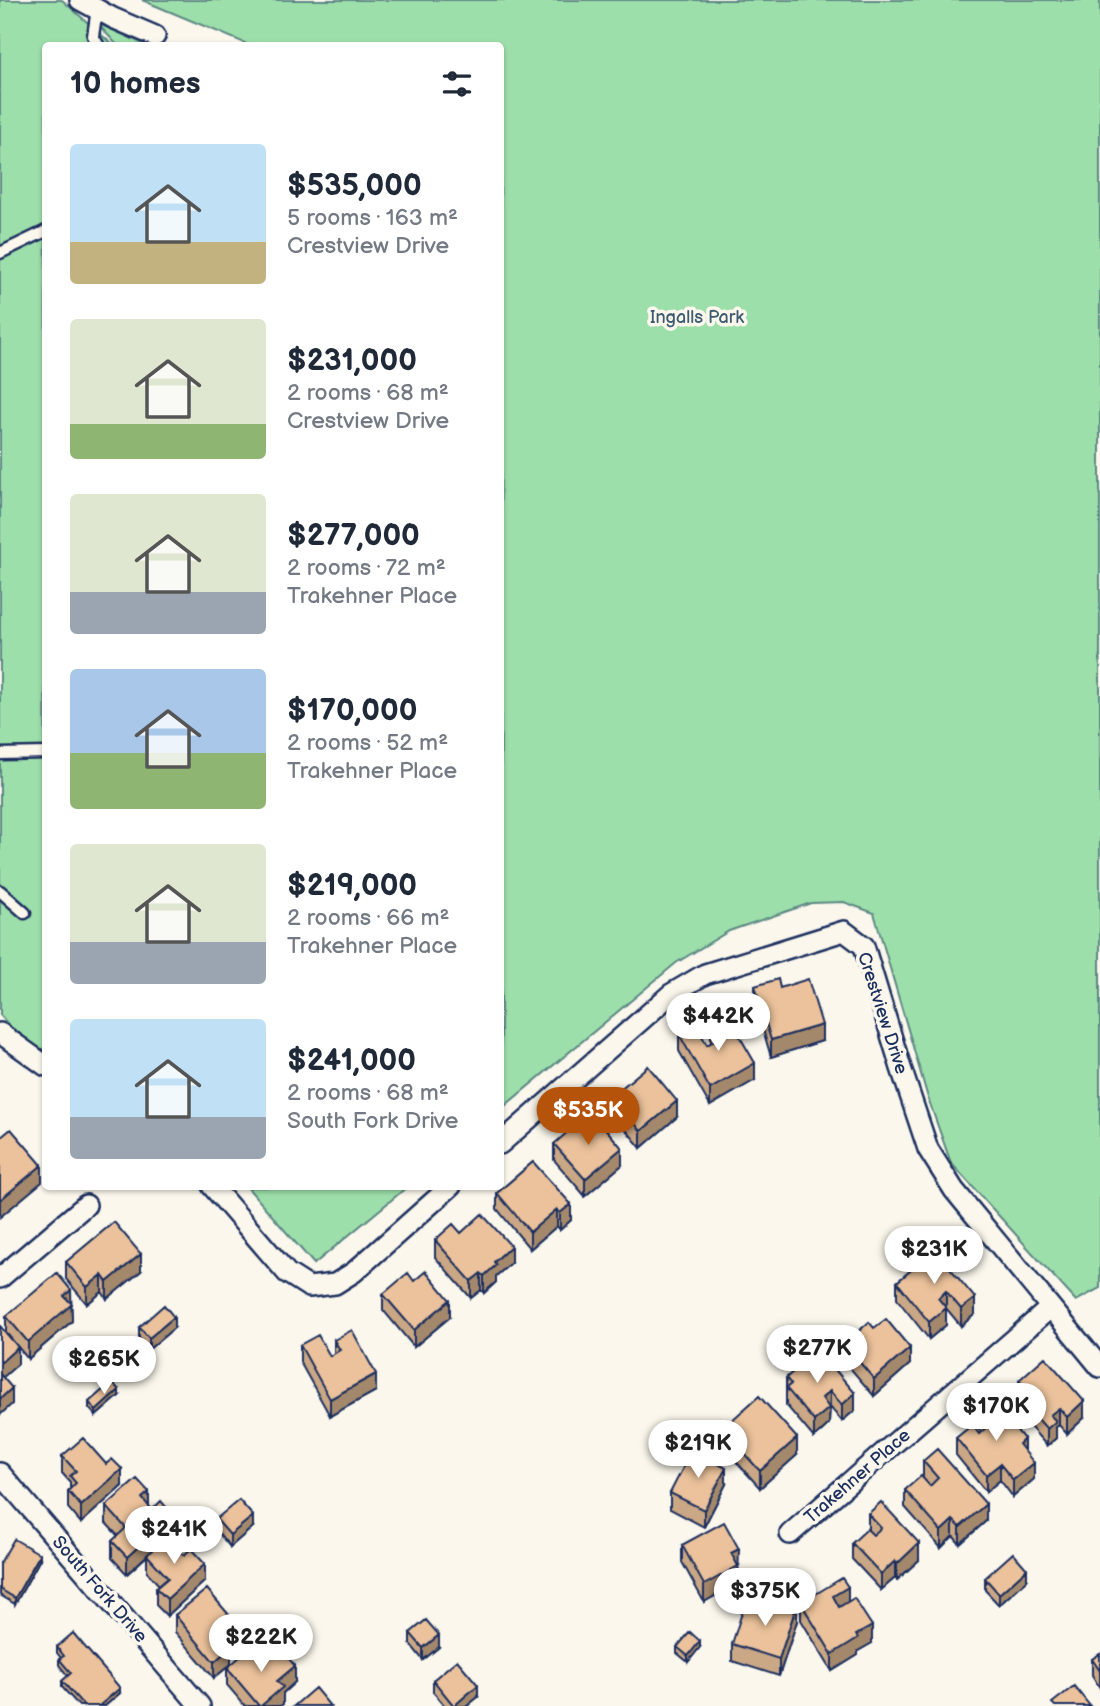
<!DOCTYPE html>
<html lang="en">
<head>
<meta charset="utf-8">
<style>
	:root { --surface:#fff; --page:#f2f2f3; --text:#1f2937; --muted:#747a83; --accent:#b45309 }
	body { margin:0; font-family:"Balsamiq Sans",sans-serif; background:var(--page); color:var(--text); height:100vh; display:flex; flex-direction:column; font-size:26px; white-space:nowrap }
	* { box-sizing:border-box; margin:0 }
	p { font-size:23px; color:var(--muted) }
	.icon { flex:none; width:38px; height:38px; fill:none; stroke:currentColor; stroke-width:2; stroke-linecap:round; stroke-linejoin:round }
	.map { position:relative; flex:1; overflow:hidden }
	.side { position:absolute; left:42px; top:42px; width:462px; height:1148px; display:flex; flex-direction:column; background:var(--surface); border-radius:7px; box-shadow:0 2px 5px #0004 }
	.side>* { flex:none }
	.price { position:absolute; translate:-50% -60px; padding:0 16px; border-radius:24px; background:#fff; color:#222; font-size:23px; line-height:46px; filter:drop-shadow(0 2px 4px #0008) }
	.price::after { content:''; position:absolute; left:50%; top:42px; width:21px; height:16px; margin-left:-10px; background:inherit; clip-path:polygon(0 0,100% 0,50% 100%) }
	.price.on { background:var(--accent); color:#fff }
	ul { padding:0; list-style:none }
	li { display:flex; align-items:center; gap:21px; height:175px; padding:0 28px }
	li span { display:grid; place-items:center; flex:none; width:196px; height:140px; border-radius:7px; color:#555 }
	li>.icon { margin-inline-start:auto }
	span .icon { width:84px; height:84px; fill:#fffc; stroke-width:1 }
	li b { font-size:30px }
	h2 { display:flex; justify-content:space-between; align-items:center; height:84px; padding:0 28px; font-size:30px }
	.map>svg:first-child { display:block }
</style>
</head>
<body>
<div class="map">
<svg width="1100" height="1706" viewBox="0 0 1100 1706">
	<rect width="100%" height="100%" fill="#fbf7ec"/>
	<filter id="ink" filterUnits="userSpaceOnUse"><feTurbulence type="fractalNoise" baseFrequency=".0143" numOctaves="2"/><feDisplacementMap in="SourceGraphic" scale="14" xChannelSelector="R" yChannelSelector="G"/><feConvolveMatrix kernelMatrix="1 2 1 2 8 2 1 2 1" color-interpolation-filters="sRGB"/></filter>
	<g filter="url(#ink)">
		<path fill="#9ddfaa" stroke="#5c8784" stroke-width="2" d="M0,0h62l51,45 -67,1 -1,1005 -27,-15 -18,-21z
			M142,0h958v1288l-24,13 -125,-138 -23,-65 -54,-185 -30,-11 -33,1 -82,28 -53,32 -175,146 -1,-1063 -257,-1 2,-2z
			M97,23l49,22h-29z
			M247,1187h160l-93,77z"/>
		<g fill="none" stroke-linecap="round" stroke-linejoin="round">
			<g stroke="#1b2f5e" stroke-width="15">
				<path id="lane" d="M97,9l-4,27 6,10
					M0,253l46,-22
					M0,754l46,-1
					M0,891l25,22"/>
			</g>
			<g stroke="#1b2f5e" stroke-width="24">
				<path id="street" d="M80,0l33,18 42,18
					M0,1033l46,33
					M500,1144l171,-150 34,-20 139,-43 20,15 37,122 27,81 26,41 146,177
					M212,1186l75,87 22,14 26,-3 19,-12 97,-86
					M0,1278l86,-73
					M0,1473l200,233
					M790,1534l260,-226"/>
			</g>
			<use href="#lane" stroke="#fbf7ec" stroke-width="10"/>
			<use href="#street" stroke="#fbf7ec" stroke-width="19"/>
		</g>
		<path fill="#caa785" stroke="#1b2f5e" stroke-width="2" d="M755,986l25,2 42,53 -51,16 -16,-54z
			M711,1028l44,52 -45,26 -31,-55v-17l28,11 4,-2z
			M612,1096l65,21 -36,31 -29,-35z
			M585,1130l37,35 -37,31 -31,-36v-16z
			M533,1162l38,58 -11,10 -3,-4 -27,23 -33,-40v-16z
			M461,1233l50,30 -15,13v6l-12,11 -3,-3 -10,8 -36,-41v-17z
			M935,1250l40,64 -14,12 -15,-18v17l-17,14 -32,-40v-17z
			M66,1262l75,9 -34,28 -5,-7 -15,12 -21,-25z
			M414,1281l36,36 -36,30 -31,-37v-16z
			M71,1303l1,18 -44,38 -22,-26v-17z
			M139,1327l35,1 -25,21 -10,-11z
			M874,1328l36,36 -36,32 -30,-35v-17z
			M334,1340l42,51 -46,25 -30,-54v-17l30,11 4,-2z
			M818,1350l37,60 -13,11 -12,-14 -1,17 -15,14 -28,-33v-27z
			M1019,1380l65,38 -17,16 -8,-9 -3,2v11l-9,8 -22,-25 1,-17 -7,-8z
			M119,1396l-23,20 -7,-8v-6z
			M977,1409l47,42 10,28 -21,18 -13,-17 -14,12 -30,-37v-17l23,-4 2,-2 -4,-6z
			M722,1429l75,26 -37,33 -38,-42z
			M62,1456l60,30 -41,37 -13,-15v-17l2,-2v-7l-8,-9z
			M923,1461l63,60 -26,23 -7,-8 -12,12 -36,-41v-17l18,-12z
			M726,1484l-22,43 -34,-18v-16z
			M106,1506h43l24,25 -6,6 38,44 -38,35 -11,-11v-17l3,-3 -12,-13v-16l-20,18 -15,-16v-17l6,-5 -12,-13z
			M868,1514l51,46 -22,20 -2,-2 -14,12 -29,-31v-16l16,-12z
			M216,1519l37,8 -23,20 -14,-17z
			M682,1545l57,20 -1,1v17l-34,19 -22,-40z
			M40,1559l-25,45 -15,-9v-32z
			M985,1578l42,2 -28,25 -14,-15z
			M848,1602l24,41 -14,8v4l-26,16 -31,-51v-17z
			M175,1615l60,24 -7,5 3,20 -17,14 -39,-46z
			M797,1621l-18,55 -47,-15v-17z
			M410,1633l29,14 -16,13 -13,-16z
			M57,1647l63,46 -15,13h-26l-17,-19v-6l6,-5 -9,-11v-6l2,-1 -4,-5z
			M677,1647h23l-12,15 -11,-9z
			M1100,1654v34l-8,-13v-16z
			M262,1663l33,19 -12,11v11l-3,2h-35l-18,-21v-17z
			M433,1680l45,17 -11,9h-22l-12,-14z"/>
		<path fill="#a4886c" stroke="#1b2f5e" stroke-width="2" d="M822,1025v16l-51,16v-17z
			M755,1063v17l-45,26v-17z
			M677,1101v16l-36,31v-17z
			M622,1148v17l-37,31v-17z
			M42,1165v17l-42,35v-17z
			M571,1204v16l-11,10v-17z
			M557,1209v17l-27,23v-17z
			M511,1246v17l-15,13v6l-12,11v-17l10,-14z
			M141,1254v17l-34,28v-17z
			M481,1273v17l-10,8v-17z
			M102,1275v17l-15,12v-17z
			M71,1290l1,31 -44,38v-17l36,-46z
			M946,1291v17l-8,-10z
			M975,1298v16l-14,12v-17z
			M450,1300v17l-36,30v-17z
			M946,1308v17l-17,14v-17z
			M174,1317v11l-25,21v-11z
			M18,1347v17l-18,16v-17z
			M910,1348v16l-36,32v-17z
			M376,1374v17l-46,25v-17z
			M12,1388v16l-12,11v-16z
			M119,1390v6l-23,20v-5z
			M830,1391l-1,33 -15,14v-17l8,-23z
			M855,1393v17l-13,11v-16z
			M1084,1401v17l-17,16v-17z
			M1059,1408v17l-3,2v11l-9,8v-17l3,-14z
			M797,1438v17l-37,33v-17z
			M1024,1439v17l-5,-12z
			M1034,1463v16l-21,18v-17z
			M1000,1464v16l-14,12v-17z
			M726,1468v16l-22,43v-17z
			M122,1469v17l-41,37v-17z
			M149,1492v17l-7,-11z
			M986,1504v17l-26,23v-17z
			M173,1515v16l-46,43v-17z
			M253,1516v11l-23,20v-12z
			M953,1520v16l-12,12v-17z
			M919,1543v17l-22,20v-16z
			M739,1549l-1,34 -34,19v-17l27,-32z
			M40,1554v5l-25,45v-6z
			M895,1561v17l-14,12v-16z
			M205,1564v17l-38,35v-17z
			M1027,1569v11l-28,25v-11z
			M848,1587v17l-15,9v-17z
			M797,1604v17l-18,55v-17z
			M235,1622v17l-15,12v-16z
			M872,1626v17l-14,8v4l-26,16v-17l24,-19z
			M439,1635v12l-16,13v-12z
			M700,1641v6l-12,15v-6z
			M231,1647v17l-17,14v-16z
			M295,1666v16l-12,11v11l-3,2h-19l16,-25z
			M478,1685v12l-11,9h-13z
			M120,1688v5l-15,13h-6z"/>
		<path fill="#ebc29b" stroke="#1b2f5e" stroke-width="2" d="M778,979l2,9 28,-9 14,46 -51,15 -16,-54z
			M729,1018l26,45 -45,26 -31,-55 17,-9 11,20 10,-6 -6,-11z
			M648,1066l29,35 -36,30 -29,-35z
			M597,1119l25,29 -37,31 -31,-35 25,-22 6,8z
			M11,1129l31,36 -42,35v-62z
			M533,1162l38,42 -11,9 -3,-4 -27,23 -33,-39z
			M482,1214l29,32 -17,16 2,3 -12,11 -3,-3 -10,8 -36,-41 18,-16 8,9z
			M114,1222l27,32 -34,28 -5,-7 -15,12 -21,-25z
			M935,1250l40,48 -14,11 -15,-18 -8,7 8,10 -17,14 -32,-40z
			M426,1271l24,29 -36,30 -31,-36 25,-21 6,8z
			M57,1273l14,17 -7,6 8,8 -44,38 -22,-26z
			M164,1305l10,12 -25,21 -10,-11z
			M886,1319l24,29 -36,31 -30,-35 25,-22 5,6z
			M0,1326l18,21 -18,16z
			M352,1330l24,44 -46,25 -30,-54 18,-10 12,21 10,-6 -6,-10z
			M818,1350l37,43 -13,12 -12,-14 -8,7 7,10 -15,13 -28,-33 5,-4 -5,-6z
			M1045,1357l39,44 -17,16 -8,-9 -9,7 6,6 -9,8 -22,-24 9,-8 -15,-17z
			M0,1374l12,14 -12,11z
			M112,1382l7,8 -23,21 -7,-9z
			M759,1396l38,42 -37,33 -38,-42z
			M990,1398l34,41 -5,5 15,19 -21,17 -13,-16 -14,11 -30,-37 16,-13 7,9 10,-9 -12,-16z
			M83,1438l23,26 6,-5 10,10 -41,37 -13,-15 8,-8 -6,-7 6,-5 -14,-15z
			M937,1449l49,55 -26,23 -7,-7 -12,11 -36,-41 16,-14 9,10 8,-8 -15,-17z
			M692,1450l34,18 -22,42 -34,-17z
			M137,1479l12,13 -7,6 10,12 9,-9 12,14 -46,42 -15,-16 14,-13 -20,-22z
			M239,1500l14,16 -23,19 -14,-16z
			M881,1502l38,41 -22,21 -2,-3 -14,13 -29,-31 15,-14 6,6 8,-7 -13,-14z
			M724,1522l15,27 -8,4 7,13 -34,19 -22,-40z
			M166,1536l18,19 7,-6 14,15 -38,35 -11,-11 12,-10 -21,-23z
			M14,1539l26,15 -25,44 -15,-9v-26z
			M1013,1553l14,16 -28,25 -14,-16z
			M842,1578l6,9 -15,9 6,11 15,-9 18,28 -16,9 2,3 -26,16 -31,-51z
			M207,1589l28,33 -15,13 11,12 -17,15 -39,-47z
			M780,1599l17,5 -18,55 -47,-15 14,-44 30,10z
			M426,1620l13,15 -16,13 -13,-15z
			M690,1632l10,9 -12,15 -11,-9z
			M73,1633l47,55 -21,18h-15l-22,-25 9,-8 -12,-14 5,-3 -7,-9z
			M250,1648l12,15 18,-15 15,18 -18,15 6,6 -22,19h-2l-32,-38z
			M1100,1654v17l-8,-12z
			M457,1660l21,25 -24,21 -21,-26z
			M1074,1686l16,20h-35l-3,-3z
			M315,1688l15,18h-36z"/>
	</g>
	<g text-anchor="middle" stroke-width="7" stroke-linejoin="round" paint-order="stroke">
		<g font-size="18" fill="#3c5b71" stroke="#fbf7ec">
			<text x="697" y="323">Ingalls Park</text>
		</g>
		<g font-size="18" fill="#1b2f5e" stroke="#fbf7ec">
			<text transform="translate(883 1013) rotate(72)" y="6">Crestview Drive</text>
			<text transform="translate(857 1476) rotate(-41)" y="6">Trakehner Place</text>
			<text transform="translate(100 1589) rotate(49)" y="6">South Fork Drive</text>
		</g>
	</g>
</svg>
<b class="price" style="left:718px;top:1053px">$442K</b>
<b class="price on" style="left:588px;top:1147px">$535K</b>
<b class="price" style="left:934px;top:1286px">$231K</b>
<b class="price" style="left:817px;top:1385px">$277K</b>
<b class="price" style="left:104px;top:1396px">$265K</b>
<b class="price" style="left:996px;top:1443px">$170K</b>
<b class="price" style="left:698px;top:1480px">$219K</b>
<b class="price" style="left:174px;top:1566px">$241K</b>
<b class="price" style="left:765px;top:1628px">$375K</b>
<b class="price" style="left:261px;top:1674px">$222K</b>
<section class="side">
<h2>10 homes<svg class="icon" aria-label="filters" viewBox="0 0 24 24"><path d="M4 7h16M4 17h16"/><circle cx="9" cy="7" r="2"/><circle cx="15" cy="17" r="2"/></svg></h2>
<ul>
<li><span style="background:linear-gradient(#bfe0f5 70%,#c2b280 0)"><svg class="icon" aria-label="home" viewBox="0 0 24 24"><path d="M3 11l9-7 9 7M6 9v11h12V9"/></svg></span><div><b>$535,000</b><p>5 rooms · 163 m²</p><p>Crestview Drive</p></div></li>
<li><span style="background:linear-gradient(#dfe7d0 75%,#8fb573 0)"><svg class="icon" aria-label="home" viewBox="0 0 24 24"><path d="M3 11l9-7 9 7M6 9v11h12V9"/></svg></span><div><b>$231,000</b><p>2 rooms · 68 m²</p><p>Crestview Drive</p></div></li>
<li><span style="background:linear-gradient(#dfe7d0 70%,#9aa5b1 0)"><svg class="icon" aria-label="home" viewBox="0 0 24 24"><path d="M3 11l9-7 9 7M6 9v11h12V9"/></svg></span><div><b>$277,000</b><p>2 rooms · 72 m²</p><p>Trakehner Place</p></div></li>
<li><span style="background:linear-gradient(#a9c7e8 60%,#8fb573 0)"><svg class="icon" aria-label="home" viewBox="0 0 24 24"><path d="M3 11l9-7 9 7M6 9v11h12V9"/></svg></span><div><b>$170,000</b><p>2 rooms · 52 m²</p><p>Trakehner Place</p></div></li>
<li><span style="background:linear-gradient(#dfe7d0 70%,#9aa5b1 0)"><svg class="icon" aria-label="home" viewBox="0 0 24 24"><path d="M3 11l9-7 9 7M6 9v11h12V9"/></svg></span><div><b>$219,000</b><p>2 rooms · 66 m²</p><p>Trakehner Place</p></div></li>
<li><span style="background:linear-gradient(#bfe0f5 70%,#9aa5b1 0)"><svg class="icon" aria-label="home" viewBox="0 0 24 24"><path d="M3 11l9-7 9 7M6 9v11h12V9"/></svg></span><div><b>$241,000</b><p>2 rooms · 68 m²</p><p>South Fork Drive</p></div></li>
</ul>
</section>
</div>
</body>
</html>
